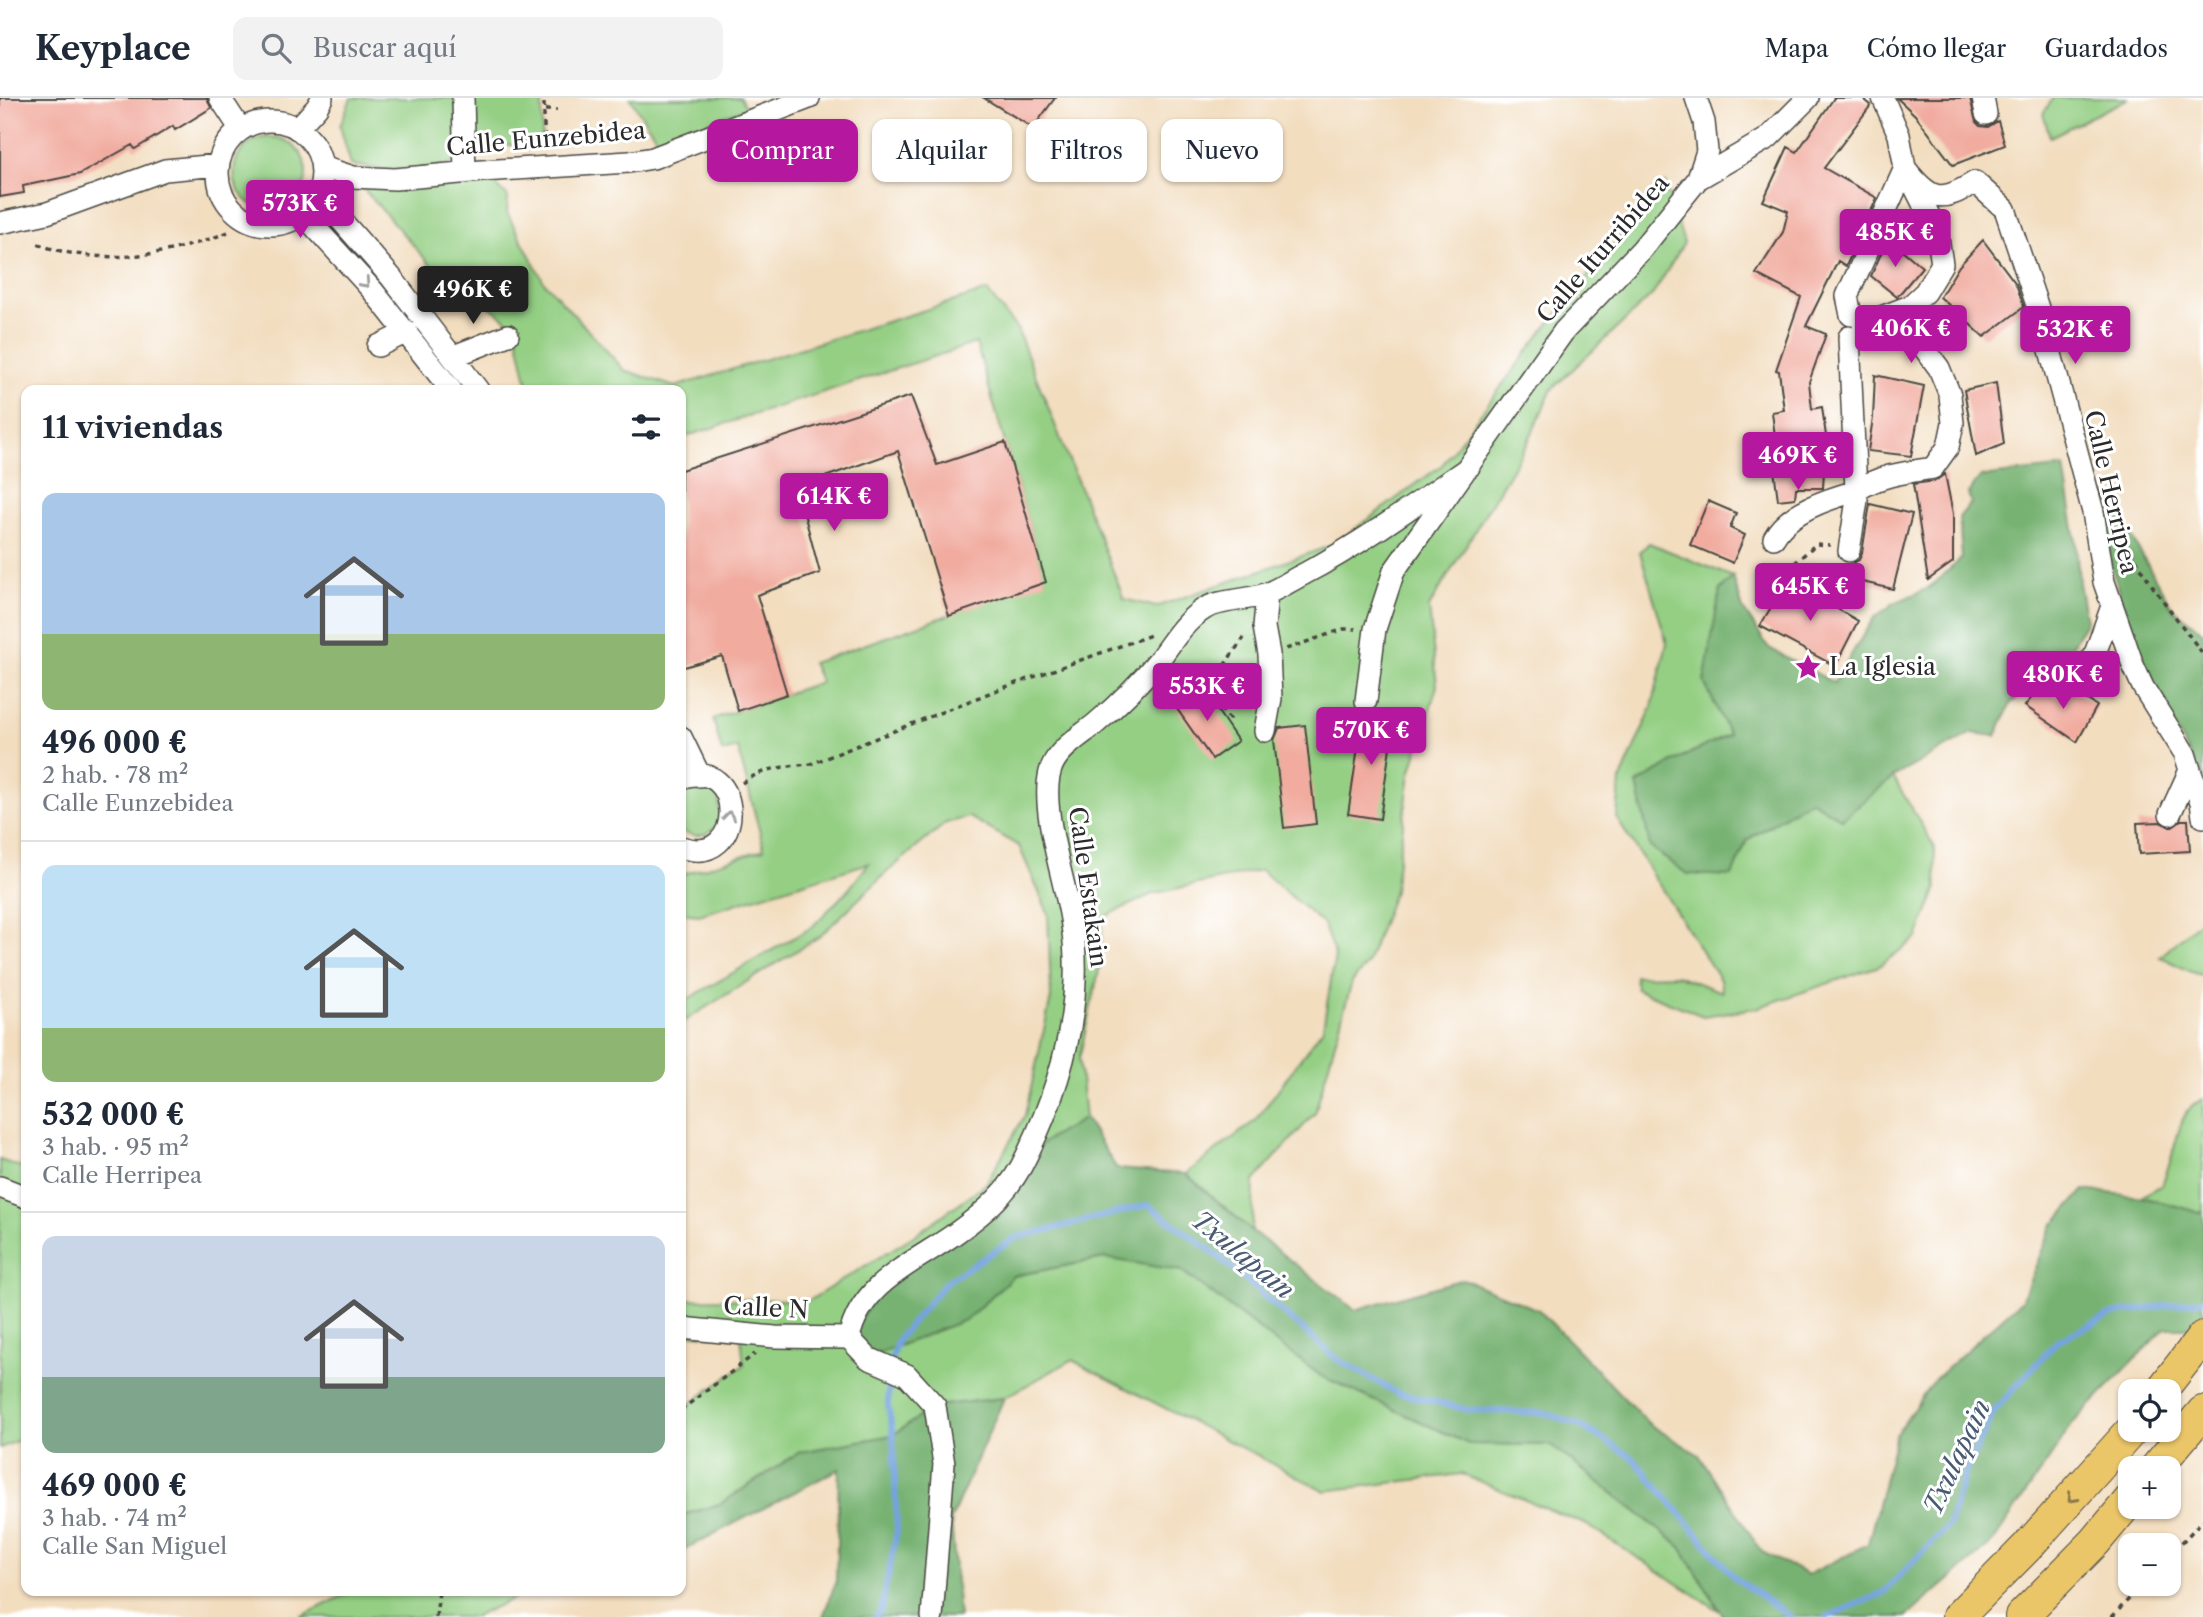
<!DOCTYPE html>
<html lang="es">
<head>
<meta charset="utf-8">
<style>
	:root { --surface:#fff; --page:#f2f2f3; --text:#1f2937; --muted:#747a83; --line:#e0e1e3; --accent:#b5179e }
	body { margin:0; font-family:"Libre Caslon Text",serif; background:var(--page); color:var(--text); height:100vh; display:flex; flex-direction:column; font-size:26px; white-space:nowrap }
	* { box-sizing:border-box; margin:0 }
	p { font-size:23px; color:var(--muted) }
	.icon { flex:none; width:38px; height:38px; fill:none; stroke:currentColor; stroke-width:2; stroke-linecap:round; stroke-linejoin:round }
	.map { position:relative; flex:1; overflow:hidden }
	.sheet { position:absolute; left:21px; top:287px; width:665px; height:1211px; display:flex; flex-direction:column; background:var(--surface); border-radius:14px; box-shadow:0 2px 5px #0004 }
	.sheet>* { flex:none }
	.banner { position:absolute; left:707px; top:21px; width:665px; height:63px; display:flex; gap:14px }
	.buttons { position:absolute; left:2118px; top:1281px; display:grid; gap:14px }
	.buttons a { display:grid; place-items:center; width:63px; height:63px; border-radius:14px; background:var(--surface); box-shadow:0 2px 5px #0004; font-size:35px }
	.price { position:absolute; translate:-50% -60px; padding:0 16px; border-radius:7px; background:var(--accent); color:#fff; font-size:23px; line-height:46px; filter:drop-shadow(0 2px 4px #0008) }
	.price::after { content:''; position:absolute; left:50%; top:42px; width:21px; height:16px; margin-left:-10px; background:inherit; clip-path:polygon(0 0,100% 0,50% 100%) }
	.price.active { background:#222; color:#fff }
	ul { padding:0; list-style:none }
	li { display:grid; align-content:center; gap:14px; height:371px; padding:0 21px }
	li+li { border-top:2px solid var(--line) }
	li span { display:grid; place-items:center; height:217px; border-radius:14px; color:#555 }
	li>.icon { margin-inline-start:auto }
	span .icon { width:126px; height:126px; fill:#fffc; stroke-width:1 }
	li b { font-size:30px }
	h2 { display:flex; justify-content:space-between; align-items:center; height:84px; padding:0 21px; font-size:30px }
	.chip { padding:0 24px; border-radius:14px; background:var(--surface); box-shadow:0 2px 5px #0004; font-size:24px; line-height:63px }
	.chip.active { background:var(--accent); color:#fff }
	header { display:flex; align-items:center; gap:42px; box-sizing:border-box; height:98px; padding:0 35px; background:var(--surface); border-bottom:2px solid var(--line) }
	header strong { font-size:33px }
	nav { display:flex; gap:38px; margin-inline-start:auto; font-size:24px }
	.search { width:490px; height:63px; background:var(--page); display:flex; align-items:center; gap:18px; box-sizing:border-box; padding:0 24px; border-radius:14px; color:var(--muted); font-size:26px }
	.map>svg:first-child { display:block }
</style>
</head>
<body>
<header>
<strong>Keyplace</strong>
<div class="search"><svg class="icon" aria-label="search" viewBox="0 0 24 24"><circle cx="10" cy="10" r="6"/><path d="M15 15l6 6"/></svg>Buscar aquí</div>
<nav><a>Mapa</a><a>Cómo llegar</a><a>Guardados</a></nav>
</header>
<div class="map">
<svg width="2203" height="1519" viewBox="0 0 2203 1519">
	<rect width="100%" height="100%" fill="#fff"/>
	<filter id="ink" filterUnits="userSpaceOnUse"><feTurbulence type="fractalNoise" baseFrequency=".0143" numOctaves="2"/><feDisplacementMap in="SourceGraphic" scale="14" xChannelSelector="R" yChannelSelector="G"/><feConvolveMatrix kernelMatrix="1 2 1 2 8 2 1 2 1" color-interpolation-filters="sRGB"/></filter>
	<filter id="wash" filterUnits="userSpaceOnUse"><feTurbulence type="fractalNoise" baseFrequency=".00686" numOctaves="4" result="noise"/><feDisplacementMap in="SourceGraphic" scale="28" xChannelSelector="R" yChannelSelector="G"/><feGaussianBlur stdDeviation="1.57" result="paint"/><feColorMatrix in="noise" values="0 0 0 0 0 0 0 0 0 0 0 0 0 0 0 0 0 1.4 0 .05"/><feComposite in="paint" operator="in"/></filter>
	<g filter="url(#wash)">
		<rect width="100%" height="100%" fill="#f2ddbf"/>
		<path fill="#94cf84" stroke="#607d58" stroke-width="2" d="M351,0h105l1,65 -56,9 -50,-7 -11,-39z
			M463,0h79v47h-78z
			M630,0h110l6,10 -87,34z
			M2053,0h76l-79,39 -7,-23z
			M234 75a36 36 0 1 1 72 0a36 36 0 1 1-72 0Z
			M482,73l26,26 -1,16 37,69 80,88 51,17 312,-96 30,38 107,270 32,8 177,-62 109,-80 104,-138 119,-144 19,60 -31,51 -101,95 -25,55 -98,163 8,79 -27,88 -16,117 -27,73 -15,18 -37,131 -61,68 -2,50 -66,-57 70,-54 67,-92 12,-72 -12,-32 -62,-54 -109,24 -50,24 -2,48 -21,93 6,59 -41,24 -195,197 19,19 99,-39 46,-43 92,-18 77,13 139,105 148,68 82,1 130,102 39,64 -133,-86 -126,-51 -136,17 -253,-131 -68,38 -69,8 -42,29 -93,17 -80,52 -39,11v-105l63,-45 -3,-28 -60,-4v-34l129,1 102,-63 74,-53 39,-69 26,-117 -3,-85 -29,-67 -50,-29 -23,6 -59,49 -67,64 -139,87v-20l131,-76 37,-38 20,-26 -170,52 -18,-2v-38l83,-26 -26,-101 -16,4 -9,-33 108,-37 -9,-19 233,-82 -69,-238 -295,95v-48h-152l-14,-64 -36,-28 -15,5 -111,-126z
			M1649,445l84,34 -13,13 9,144 -56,28 -36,22 110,56 63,-40 32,19 51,-42 41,69 3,42 -20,50 -38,28 -123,42 -53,8 -67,-27 -1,-13 41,-1 46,17 -2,-12 -103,-161 3,-38 32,-74 15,-64 -27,-91z
			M698,687l8,2 13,10 1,24c-10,15 -24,19 -39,9v-39l9,-5z
			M2203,820v57c-17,-2 -27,-13 -43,-18z
			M2203,1001v114l-62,-16 21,-12c4,-11 8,-22 11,-33 7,-22 7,-42 30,-53z
			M0,1062l26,9v268l-26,11z
			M353,1493h177l-56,26h-174z"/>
		<path fill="#77b272" stroke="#516e4e" stroke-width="2" d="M2064,369l12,74 3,42 7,38 -18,31 -57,51 -15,33 -24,-3 -79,44 -51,42 -32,-19 -63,40 -15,36 -45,-2 -37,-27 -13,-63 36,-22 56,-28 -25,-52 16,-92 13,-13 10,32 26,39 65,35 39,-64 21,-16 35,-15 33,-30 -3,-41 12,-14 -3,-10 13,-16z
			M2106,395l67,116 30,23v147l-56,-103 -17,-48 -20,-67z
			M1085,1020l32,51 69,5 66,57 103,79 108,-31 76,31 110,114 50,31 63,97 46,23 60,-31 28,-110 39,-55 87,-79 30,-74 32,-36 57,7 62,16v115h-38l-92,95 -80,119 -87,75h-182l-43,-70 -130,-102 -82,-1 -148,-68 -139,-105 -77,-13 -92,18 -46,43 -89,35 -29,-16 36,-58 132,-103 27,-35z
			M1004,1300l-53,121 8,98h-136l13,-36 3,-112 -158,82v-35l39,-12 80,-52 93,-17 42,-29z"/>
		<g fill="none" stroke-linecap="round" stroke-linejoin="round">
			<path stroke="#75a3de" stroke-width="6" d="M876,1519l5,-7 16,-79 -4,-96 -5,-30 2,-43 8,-23 48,-57 69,-44 133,-33 66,48 123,106 60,34 72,17 76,3 34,12 53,32 103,121 56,39
				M1827,1519l56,-24 65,-67 18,-55 29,-61 62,-69 55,-27 91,-14"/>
		</g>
		<g id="blocks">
			<path fill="#f1ab9f" d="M0,0h207l4,10 -36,22 -2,-4 -38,23 -3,-4 -52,29 -57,12 1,7 -24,4z
				M984,0h71l-22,30z
				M1834,0h28l9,7 -47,63 53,30 -31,68 -8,-5 -32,65 20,8 -17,48 3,27 10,-2 4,29 -3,52h-27l-1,10 -17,2 -6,-46 5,-1 -5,-41 12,-2 -5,-39 -3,-1 25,-73 -45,-23 27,-42 5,-21 -25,-10 25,-54 9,5z
				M1897,0h73l6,24 4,4 8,1 10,-6 7,24 -52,20 -38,-50z
				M1888,140l34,29 -25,30 -26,-21z
				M1983,142l33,44 8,23 -40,30 -44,-40 19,-31z
				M1875,277l49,11 -13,70 -43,-5 5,-33z
				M1996,285l8,61 -28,12 -12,-66z
				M911,298l26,69 68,-23 41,140 -97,34 -51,-165 -101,36 23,86 -63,22 30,99 -49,17 -16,-55 -41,12v-198z
				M1945,376l8,40v48l-25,18 -15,-96 22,-3z
				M1708,403l28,12 -6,15 15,7 -12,28 -43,-18z
				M1870,406l42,10 -19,75 -44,-10 4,-16 6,-3 3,-7z
				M1787,482l71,41 -23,45 -75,-40z
				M2068,587l5,6 24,15 -20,36 -52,-36 16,-20 17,12z
				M1202,590l36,53 -26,18 -37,-53z
				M1363,616l31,4 -14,101 -32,-5z
				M1305,627l11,99 -32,4 -10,-88 5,-12z
				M2181,722h7l2,31 -51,3 -2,-31 23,-1 11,5z"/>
		</g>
	</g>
	<g filter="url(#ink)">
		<use href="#blocks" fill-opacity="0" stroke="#494641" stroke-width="2"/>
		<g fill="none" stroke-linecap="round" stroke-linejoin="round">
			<g stroke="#494641" stroke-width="24">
				<path id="minor" d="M220,0l21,32
					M463,0l2,75
					M1696,0l8,24 3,29 -9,28
					M1983,0l3,16
					M218 75a52 52 0 1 1 104 0a52 52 0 1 1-104 0Z
					M297,31l20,-22 5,-9
					M322,69l31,10 42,2 87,-8 147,-9 24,-4 156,-60
					M318,96l73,83 87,113
					M303,116l70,77 78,99
					M0,125l47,-10 118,-43 53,-5
					M1851,217l-4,-19 58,-128c25,32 35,36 70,14l30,27 37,111 51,192 11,70 29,83 10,22 42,67 5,16 -20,44
					M1863,226l47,-18
					M378,248l29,-14
					M454,258l54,-21
					M1774,440c15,-27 54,-39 82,-47l-7,-154
					M1849,453l8,-51 -1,-9c23,-16 51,-19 77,-23l15,-21 5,-24 -3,-28 -11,-27 -27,-36 -2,-26 15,-14 17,-28 -5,-33 -32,-63 -6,-33 -16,-37
					M2080,582l16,-29 16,-45
					M1366,603l9,-72 19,-58 170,-240 78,-82 56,-70 70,-41 40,-40
					M1265,633l6,-33 -2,-44 -5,-27 3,-33
					M681,639l19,39
					M2190,672l11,32 2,15
					M681,680c65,-24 66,92 0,69
					M0,1089l26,10
					M681,1230l94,9 74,1
					M932,1519l12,-153 -9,-58 -28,-31 -39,-17 -19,-20c12,-56 64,-74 107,-105 31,-22 55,-43 71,-78 35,-72 58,-155 44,-236 -6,-39 -31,-109 -21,-147 5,-21 28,-34 44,-47 24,-20 47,-43 67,-68 13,-18 24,-36 43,-48 16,-10 45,-8 64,-16 12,-5 24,-13 36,-19 58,-31 112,-70 165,-107"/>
			</g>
			<g stroke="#494641" stroke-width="34">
				<path id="highway" d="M2161,1293l42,-54
					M2156,1370l47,-56
					M1958,1519l69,-70 105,-117
					M2021,1519l74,-75 35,-42"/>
			</g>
			<path stroke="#494641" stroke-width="3.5" stroke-dasharray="5 5" stroke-linecap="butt" d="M545,12h12
				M544,50v-50
				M38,146c60,23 132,12 190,-12
				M2118,437l7,7 30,48 48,64
				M1787,472l29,-26 14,1
				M1840,491l4,-19
				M1286,551l58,-20h12
				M1230,622c-4,-5 -11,-12 -13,-19 -7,-21 15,-47 27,-63
				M742,685c21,-15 44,-17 69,-19l186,-74 154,-55
				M681,1312l74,-56
				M2168,1459l35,-37
				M436,1519l3,-26
				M2112,1519l31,-33"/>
			<use href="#minor" stroke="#fff" stroke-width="21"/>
			<use href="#highway" stroke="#ebc669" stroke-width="32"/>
		</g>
		<defs><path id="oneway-chevron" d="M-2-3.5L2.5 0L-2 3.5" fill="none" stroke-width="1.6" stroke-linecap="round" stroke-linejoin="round" transform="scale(1.75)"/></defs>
		<g stroke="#a0a0a0">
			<use href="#oneway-chevron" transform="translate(365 185) rotate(48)"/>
			<use href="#oneway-chevron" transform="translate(729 718) rotate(-84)"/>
		</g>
		<use stroke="#8b784a" href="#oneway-chevron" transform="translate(2072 1400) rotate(132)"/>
	</g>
	<defs>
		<g id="sight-bare" transform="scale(2.1)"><path d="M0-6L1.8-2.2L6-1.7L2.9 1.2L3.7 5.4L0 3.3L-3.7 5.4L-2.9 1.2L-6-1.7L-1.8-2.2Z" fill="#b5179e" stroke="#fff" stroke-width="2.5" paint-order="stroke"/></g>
	</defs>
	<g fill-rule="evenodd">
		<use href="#sight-bare" x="1808" y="569"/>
	</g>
	<g text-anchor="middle" stroke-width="6" stroke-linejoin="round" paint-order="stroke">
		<g font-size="24" fill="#2b2b2b" stroke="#fff">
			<text transform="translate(546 41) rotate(-5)" y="8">Calle Eunzebidea</text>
			<text transform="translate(1603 151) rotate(-49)" y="8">Calle Iturribidea</text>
			<text transform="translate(2111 394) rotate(77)" y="8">Calle Herripea</text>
			<text transform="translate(1088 789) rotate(82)" y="8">Calle Estakain</text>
			<text transform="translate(766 1210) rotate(3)" y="8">Calle N</text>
		</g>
		<g font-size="24" fill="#2b2b2b" stroke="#fff" text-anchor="start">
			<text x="1829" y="577">La Iglesia</text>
		</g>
		<g font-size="26" font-style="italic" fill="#495b73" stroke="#fff">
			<text transform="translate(1243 1157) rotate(39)" y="9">Txulapain</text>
			<text transform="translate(1957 1359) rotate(-65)" y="9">Txulapain</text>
		</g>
	</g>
</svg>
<div class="buttons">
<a><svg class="icon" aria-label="locate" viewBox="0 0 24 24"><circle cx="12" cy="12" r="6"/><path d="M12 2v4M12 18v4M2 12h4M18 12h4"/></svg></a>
<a>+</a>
<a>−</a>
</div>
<b class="price" style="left:300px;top:142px">573K €</b>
<b class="price" style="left:1895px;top:171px">485K €</b>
<b class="price active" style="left:473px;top:228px">496K €</b>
<b class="price" style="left:1911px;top:267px">406K €</b>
<b class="price" style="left:2075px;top:268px">532K €</b>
<b class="price" style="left:1798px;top:394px">469K €</b>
<b class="price" style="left:834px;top:435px">614K €</b>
<b class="price" style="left:1810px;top:525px">645K €</b>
<b class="price" style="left:2063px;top:613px">480K €</b>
<b class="price" style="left:1207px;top:625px">553K €</b>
<b class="price" style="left:1371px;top:669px">570K €</b>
<div class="banner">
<a class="chip active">Comprar</a>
<a class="chip">Alquilar</a>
<a class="chip">Filtros</a>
<a class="chip">Nuevo</a>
</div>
<section class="sheet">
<h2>11 viviendas<svg class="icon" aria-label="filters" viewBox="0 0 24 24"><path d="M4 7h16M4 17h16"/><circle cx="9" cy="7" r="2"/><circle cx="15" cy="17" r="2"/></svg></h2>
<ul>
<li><span style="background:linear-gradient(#a9c7e8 65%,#8fb573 0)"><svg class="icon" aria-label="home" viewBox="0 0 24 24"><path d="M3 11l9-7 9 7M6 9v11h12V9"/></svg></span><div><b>496 000 €</b><p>2 hab. · 78 m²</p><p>Calle Eunzebidea</p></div></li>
<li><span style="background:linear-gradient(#bfe0f5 75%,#8fb573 0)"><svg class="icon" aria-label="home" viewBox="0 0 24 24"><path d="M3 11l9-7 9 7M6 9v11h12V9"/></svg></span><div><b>532 000 €</b><p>3 hab. · 95 m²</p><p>Calle Herripea</p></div></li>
<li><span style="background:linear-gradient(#c9d6e8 65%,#7fa58c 0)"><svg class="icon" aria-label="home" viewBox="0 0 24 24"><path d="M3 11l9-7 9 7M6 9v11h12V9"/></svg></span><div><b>469 000 €</b><p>3 hab. · 74 m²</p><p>Calle San Miguel</p></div></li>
</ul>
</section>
</div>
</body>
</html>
